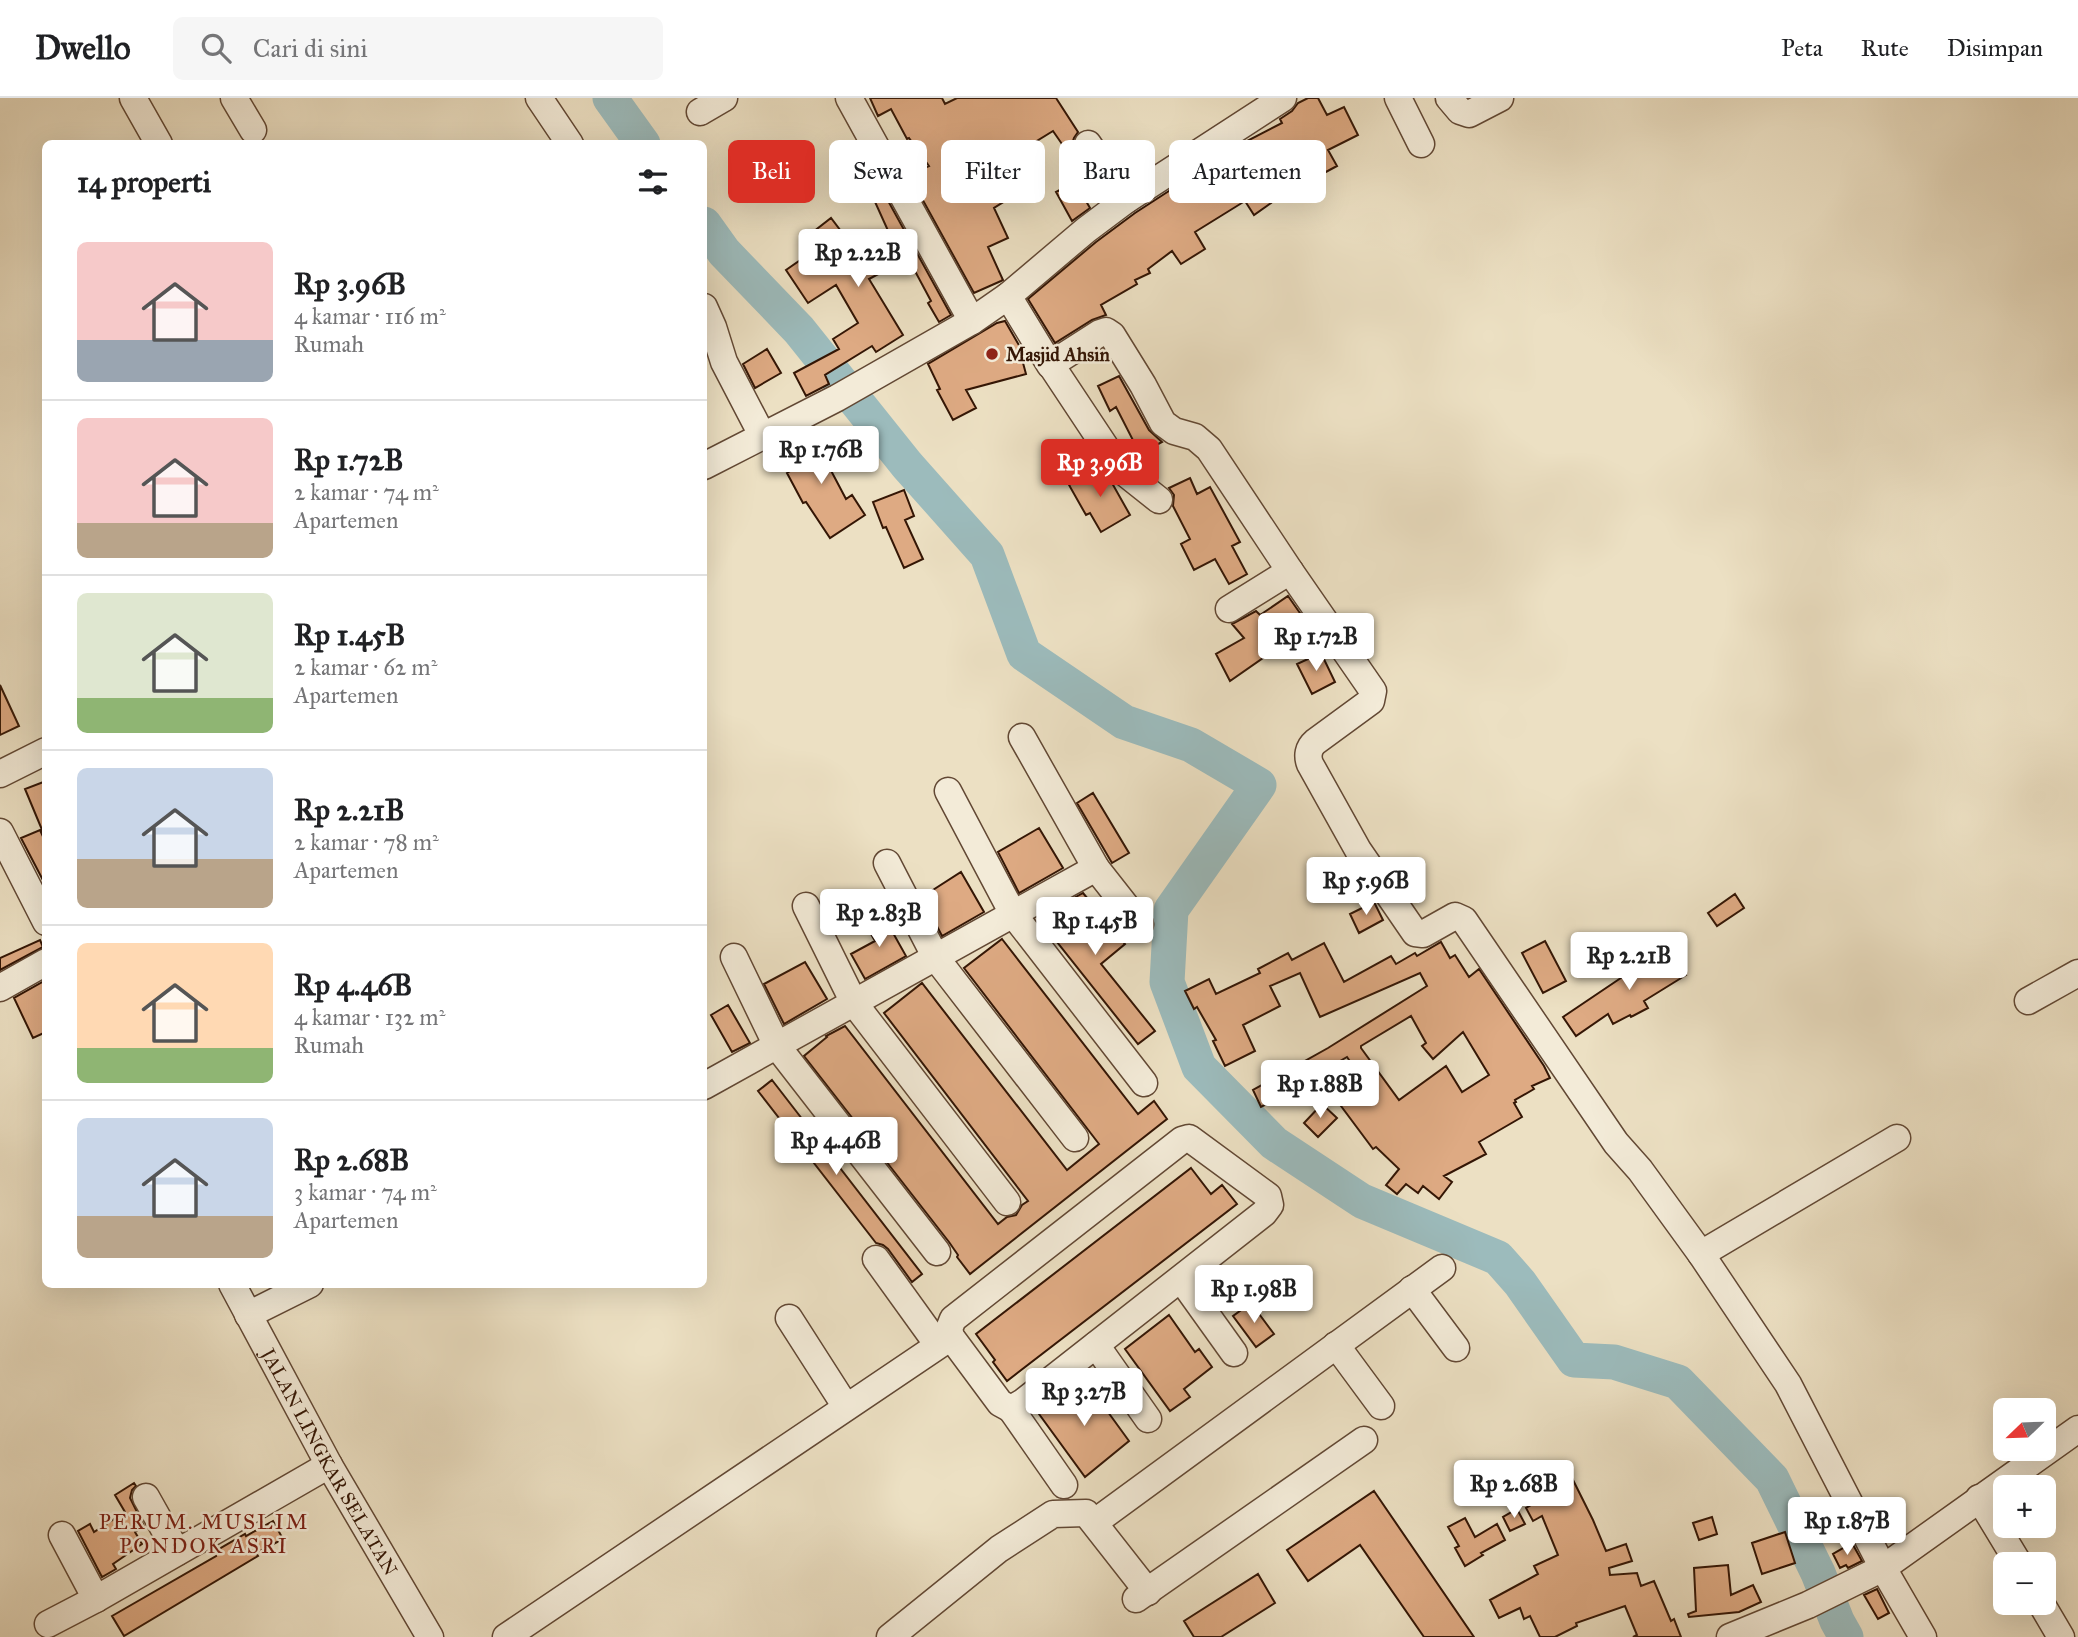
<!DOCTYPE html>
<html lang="id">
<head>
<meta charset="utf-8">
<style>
	:root { --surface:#fff; --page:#f6f6f6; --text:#202124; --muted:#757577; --line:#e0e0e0; --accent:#d93025 }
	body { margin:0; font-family:"IM FELL Great Primer",serif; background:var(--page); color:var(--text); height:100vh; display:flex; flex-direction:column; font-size:26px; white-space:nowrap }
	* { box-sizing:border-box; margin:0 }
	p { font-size:23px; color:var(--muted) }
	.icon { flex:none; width:38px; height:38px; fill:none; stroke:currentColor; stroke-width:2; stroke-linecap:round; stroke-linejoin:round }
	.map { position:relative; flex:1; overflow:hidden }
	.drawer { position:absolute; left:42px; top:42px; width:665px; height:1148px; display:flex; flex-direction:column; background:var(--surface); border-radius:10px; box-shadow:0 7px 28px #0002 }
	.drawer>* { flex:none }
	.guide { position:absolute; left:728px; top:42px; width:665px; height:63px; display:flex; gap:14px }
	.needle { width:46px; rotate:247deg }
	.tools { position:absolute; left:1993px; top:1300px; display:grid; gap:14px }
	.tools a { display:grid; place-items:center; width:63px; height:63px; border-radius:10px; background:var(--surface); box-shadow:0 7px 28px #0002; font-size:35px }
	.price { position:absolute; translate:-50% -60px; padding:0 16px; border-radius:7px; background:#fff; color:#222; font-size:23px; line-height:46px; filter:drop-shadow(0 2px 4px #0008) }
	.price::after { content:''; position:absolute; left:50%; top:42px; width:21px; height:16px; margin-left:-10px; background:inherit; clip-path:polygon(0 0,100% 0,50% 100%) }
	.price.current { background:var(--accent); color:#fff }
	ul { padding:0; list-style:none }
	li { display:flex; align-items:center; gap:21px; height:175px; padding:0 35px }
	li+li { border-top:2px solid var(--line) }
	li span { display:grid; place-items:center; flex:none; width:196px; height:140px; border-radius:10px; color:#555 }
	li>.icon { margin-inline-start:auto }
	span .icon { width:84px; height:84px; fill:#fffc; stroke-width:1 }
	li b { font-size:30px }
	h2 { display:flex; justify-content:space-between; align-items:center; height:84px; padding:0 35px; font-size:30px }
	.chip { padding:0 24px; border-radius:10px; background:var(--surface); box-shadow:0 7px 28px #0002; font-size:24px; line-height:63px }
	.chip.current { background:var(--accent); color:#fff }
	header { display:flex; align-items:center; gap:42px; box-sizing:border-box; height:98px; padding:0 35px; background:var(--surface); border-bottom:2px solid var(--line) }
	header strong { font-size:33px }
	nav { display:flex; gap:38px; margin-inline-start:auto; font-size:24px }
	.search { width:490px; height:63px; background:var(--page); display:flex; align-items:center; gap:18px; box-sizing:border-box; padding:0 24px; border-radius:10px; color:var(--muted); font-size:26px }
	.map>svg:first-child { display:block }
</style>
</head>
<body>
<header>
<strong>Dwello</strong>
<div class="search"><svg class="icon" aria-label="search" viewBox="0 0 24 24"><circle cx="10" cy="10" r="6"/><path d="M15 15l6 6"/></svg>Cari di sini</div>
<nav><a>Peta</a><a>Rute</a><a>Disimpan</a></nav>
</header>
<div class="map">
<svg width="2078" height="1539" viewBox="0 0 2078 1539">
	<rect width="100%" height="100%" fill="#ece0c3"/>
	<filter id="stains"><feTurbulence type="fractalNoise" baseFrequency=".00286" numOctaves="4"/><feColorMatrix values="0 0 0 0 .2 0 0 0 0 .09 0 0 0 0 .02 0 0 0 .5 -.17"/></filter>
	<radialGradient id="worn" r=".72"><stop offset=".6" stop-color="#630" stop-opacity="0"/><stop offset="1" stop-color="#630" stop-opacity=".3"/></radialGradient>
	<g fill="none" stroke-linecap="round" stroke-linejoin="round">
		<path stroke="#9cbbbc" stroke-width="35" d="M610,0l33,46
			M704,126l20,28 75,78 108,135 80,90 37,99 100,68 67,23 68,40 -88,125 -4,72 32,85 75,76 88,58 136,57 22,25 54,77 40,2 64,20 94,97 46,94 19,48 9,16"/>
	</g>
	<path fill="#deaa83" stroke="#341605" stroke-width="2" fill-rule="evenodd" d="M870,0h72l3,6 12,-6h99l22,34 -4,6 -2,6 6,13 -5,3 -20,-29 -39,24 9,14 -6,4 9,15 -32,20 14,30 -20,9 15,33 -2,1 -27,12 -65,-118 20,-9 -20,-28 -2,1 -16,-30 -13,7z
		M1308,0h10l9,17 17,-8 14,28 -30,15 9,16 -28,15 -4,-9 -41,22 7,9 -17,12 -9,-14 -50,31 10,17 -24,15 -9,-13 -24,18 2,4 -15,7 2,4 -36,21 5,10 -14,5 -37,23 -27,-44 68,-57 39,-29 108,-70 39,-20 -2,-4 12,-8 6,-8z
		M1075,84l15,26 -18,13 -16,-29z
		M881,90l70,127 -12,7 -11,-19 3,-2 -23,-43 -39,21 34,56 -27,17 -4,-6 -47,29 4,9 -23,12 -12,-23 45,-24 -6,-10 25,-16 -22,-38 -28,18 -22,-33 36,-25 -9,-13 18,-14 22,29 2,-1 4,5 31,-16 -19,-42z
		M1005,223l15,26 -1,1 7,26 -60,16 10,18 -23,12 -16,-30 3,-1 -12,-25 69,-41z
		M767,251l14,24 -26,15 -12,-24z
		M1119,278l30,54 13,12 -22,12 -24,-47 -6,4 -12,-25z
		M814,329l8,17 -4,2 28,53 6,-4 13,20 -35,23 -24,-36 -3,1 -16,-30 13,-8 -11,-25z
		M1100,370l12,15 18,32 -29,17 -11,-19 -4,2 -17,-30z
		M1190,380l7,16 13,-7 30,55 -8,4 15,28 -18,10 -14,-25 -21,11 -13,-26 9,-5 -17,-33 1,-11 -5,-7z
		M904,392l10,26 -9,4 18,39 -19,9 -18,-41 -3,1 -10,-26z
		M1288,498l21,30 -79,55 -14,-27 28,-16 -12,-14 24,-13 4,4z
		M1321,555l14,29 -23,12 -15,-30z
		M0,587l19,41 -19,9z
		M46,683v56h-1l-20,-48z
		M1093,695l36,60 -17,10 -35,-60z
		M1039,730l24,40 -44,25 -21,-41z
		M40,732l6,13v43l-25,-48z
		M1335,767l9,22 -16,7 -9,-22z
		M961,774l23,40 -42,24 -20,-39z
		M1083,795l42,51 -24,20 54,67 -17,13 -100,-126z
		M1735,796l9,14 -27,18 -9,-13z
		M1374,804l9,18 -24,13 -9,-19z
		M883,817l23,41 -41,23 -14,-25 24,-13 -9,-16z
		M1002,841l136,175 16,-13 13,18 -197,155 -13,-17 1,-2 -9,-13 -145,-186 23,-19 -1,-1 19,-10 153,198 9,-7 9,-2 6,-10 6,-4 -144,-188 38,-30 145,187 32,-26 -135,-176z
		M40,842l3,7 -43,23v-12z
		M1545,843l21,40 -23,12 -21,-40z
		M1441,844l9,16 5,-3 14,22 10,-8 65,97 6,12 -18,8 2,3 -19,11 1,2 -2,1 8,14 -43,25 7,12 -42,22 8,6 -13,17 -16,-13 -5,7 -12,-9 -9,10 -11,-9 13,-16 -23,-22 -3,2 -32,-43 27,-19 -21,-30 -29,17 3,6 -14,7 -1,-3 -45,23 -8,-17 75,-42 99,-62 -7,-13 -100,44 -20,-44 -30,13 10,20 -37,19 12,26 -30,15 -12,-25 3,-1 -19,-33 -3,2 -9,-18 24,-12 7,15 44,-21 -2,-4 30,-16 4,7 32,-17 20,39 47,-26 5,8 19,-11 2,3zM1411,918l15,27 -4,3 11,13 30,-27 26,43 -27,17 -16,-26 -47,34 -38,-52v-2z
		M1667,845l19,32 -42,26 4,7 -17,9 -1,-2 -17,9 -5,-10 -32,22 -13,-19 89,-60 -2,-4z
		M805,864l22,37 -43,25 -20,-40z
		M46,882v52l-13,6 -19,-40z
		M728,907l22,38 -18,9 -21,-37z
		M772,982l150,194 -10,8 -24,-33 -5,-4 -7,-2 -118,-152z
		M1322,1006l15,14 -19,19 -14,-14z
		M1191,1070l20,26 11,-9 15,19 -230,177 -14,-19 2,-2 -19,-26z
		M1251,1205l23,31 -18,13 -23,-31z
		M1169,1217l26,37 4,-3 13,18 -28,22 6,8 -20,14 -45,-62z
		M1084,1281l45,62 -44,36 -46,-63z
		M1572,1380l21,42 13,31 20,-7 6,17 -23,7 1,7 27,-2 4,13 13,-5 17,40 3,-2 7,18h-48l4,-2 -12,-29 -49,17 1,3 -22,11h-15l-10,-21 -6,3 -4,-11 -21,10 -9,-18 48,-26 -4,-8 24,-11 -16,-39 -9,5 -7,-13 24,-14 -2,-4z
		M134,1385l2,3 -4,4 -2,8 14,28 -9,6 7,12 -29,20 3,5 -14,8 -24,-46 12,-7 4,8 31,-20 -10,-17z
		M1374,1393l100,146h-50l-64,-92 -52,36 -21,-31z
		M1517,1411l8,15 -15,7 -7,-14z
		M1712,1419l5,17 -18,6 -6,-17z
		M1465,1420l10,19 22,-13 8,16 -24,13 2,2 -18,11 -10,-18 4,-2 -11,-19z
		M273,1423l10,18 -27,14 2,3 -134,80 -12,-20 104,-60 -2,-4 31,-18 1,2z
		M1785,1434l10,31 -33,11 -10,-31z
		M1852,1445l10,18 -14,7 -2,-3 -6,3 -7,-14z
		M1728,1467l3,30 22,-10 8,17 -22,10 -50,5 -1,-3 8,-3 -2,-43z
		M1258,1476l17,29 -54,34h-27l-10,-16z
		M1877,1491l12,24 -11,6 -14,-24z"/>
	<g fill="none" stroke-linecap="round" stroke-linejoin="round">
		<g stroke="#624834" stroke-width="29">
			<g id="minor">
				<path d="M133,0l26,46"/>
				<path d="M234,0l19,32"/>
				<path d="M539,0l31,46"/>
				<path d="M849,0l123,223"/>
				<path d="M1398,0l23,46"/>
				<path d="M1449,0l11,13 9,3 31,-16"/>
				<path d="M700,14l24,-14"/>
				<path d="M1088,46l38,56"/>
				<path d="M1008,198l42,69 50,-32 6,-2 6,4 31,50 20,38 11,8 21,6 14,12 81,122 83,120 -2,10 -56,41c-7,6 -8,14 -5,22l48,86 57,83 8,1 32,-18 9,4 152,223 24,27 61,84 87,130 95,184 40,69"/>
				<path d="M704,209l9,20 11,35 38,73"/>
				<path d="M1051,267l69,104 39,31"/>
				<path d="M704,368l133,-68 135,-77 36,-25 78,-66 40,-30 157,-102"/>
				<path d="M1229,511l61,-38"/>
				<path d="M1022,639l74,131 44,56"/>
				<path d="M0,676l46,-23"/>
				<path d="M948,693l65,123 131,169"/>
				<path d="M0,734l46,90"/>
				<path d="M887,765l49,95 139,180"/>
				<path d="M806,808l48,97 153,199"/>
				<path d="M734,859l43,89 160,206"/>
				<path d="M0,890l46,-26"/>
				<path d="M2028,903l50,-28"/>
				<path d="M704,988l392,-218"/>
				<path d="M1189,1040l79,58 2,9 -6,8 -241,189 -12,7 -11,-6 -49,-66 -2,-8 4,-10 229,-179z"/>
				<path d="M1701,1156l196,-116"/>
				<path d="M876,1161l62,86"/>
				<path d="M1181,1181l53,74"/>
				<path id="s1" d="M232,1186l97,181 101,172"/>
				<path d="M1412,1191l44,59"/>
				<path d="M248,1217l62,-31"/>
				<path d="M789,1220l57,89"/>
				<path d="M1096,1247l52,74"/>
				<path d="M1336,1247l45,61"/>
				<path d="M1011,1311l53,76"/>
				<path d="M146,1399l31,55"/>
				<path d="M1979,1400l40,66"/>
				<path d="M1095,1424l347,-254"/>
				<path d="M62,1437l34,64"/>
				<path d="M1136,1501l228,-159"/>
				<path d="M2041,1505l20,34"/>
				<path d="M48,1526l48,-25 233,-134"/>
				<path d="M506,1539l445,-300"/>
				<path d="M890,1539l109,-88 54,-35 33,-1 62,79"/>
				<path d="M1730,1539l78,-32 75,-37 195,-139"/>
			</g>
		</g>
		<use href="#minor" stroke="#f3ebd8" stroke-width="26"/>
	</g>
	<circle fill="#8f2418" stroke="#f3ebd8" stroke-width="2.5" cx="992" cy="256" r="7"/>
	<g text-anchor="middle" stroke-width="5" stroke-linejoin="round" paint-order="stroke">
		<g font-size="19" font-weight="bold" fill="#341605" stroke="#f3ebd8" text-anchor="start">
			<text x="1006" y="263">Masjid Ahsin</text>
		</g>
		<g font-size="19" fill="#341605" stroke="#f3ebd8">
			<text dy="7" stroke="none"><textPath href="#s1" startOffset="203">JALAN LINGKAR SELATAN</textPath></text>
		</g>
		<g font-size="21" letter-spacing="2" fill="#7a1f14" stroke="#f3ebd8">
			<text x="204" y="1431">PERUM. MUSLIM<tspan x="204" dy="24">PONDOK ASRI</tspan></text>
		</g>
	</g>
	<rect width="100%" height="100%" filter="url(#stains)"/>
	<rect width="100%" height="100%" fill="url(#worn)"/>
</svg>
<div class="tools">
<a><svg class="needle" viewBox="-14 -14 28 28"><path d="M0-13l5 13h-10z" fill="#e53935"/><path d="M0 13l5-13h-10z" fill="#757577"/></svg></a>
<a>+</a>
<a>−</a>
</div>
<b class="price" style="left:858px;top:191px">Rp 2.22B</b>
<b class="price" style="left:821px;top:388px">Rp 1.76B</b>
<b class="price current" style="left:1100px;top:401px">Rp 3.96B</b>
<b class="price" style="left:1316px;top:575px">Rp 1.72B</b>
<b class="price" style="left:1366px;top:819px">Rp 5.96B</b>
<b class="price" style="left:879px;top:851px">Rp 2.83B</b>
<b class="price" style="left:1095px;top:859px">Rp 1.45B</b>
<b class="price" style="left:1629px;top:894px">Rp 2.21B</b>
<b class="price" style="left:1320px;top:1022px">Rp 1.88B</b>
<b class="price" style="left:836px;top:1079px">Rp 4.46B</b>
<b class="price" style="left:1254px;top:1227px">Rp 1.98B</b>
<b class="price" style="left:1084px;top:1330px">Rp 3.27B</b>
<b class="price" style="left:1514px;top:1422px">Rp 2.68B</b>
<b class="price" style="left:1847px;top:1459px">Rp 1.87B</b>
<div class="guide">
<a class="chip current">Beli</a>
<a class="chip">Sewa</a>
<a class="chip">Filter</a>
<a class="chip">Baru</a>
<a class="chip">Apartemen</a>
</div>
<section class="drawer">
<h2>14 properti<svg class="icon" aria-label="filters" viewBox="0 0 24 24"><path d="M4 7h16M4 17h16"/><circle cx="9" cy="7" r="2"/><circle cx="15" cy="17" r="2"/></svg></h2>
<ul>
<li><span style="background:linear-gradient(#f6c9c9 70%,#9aa5b1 0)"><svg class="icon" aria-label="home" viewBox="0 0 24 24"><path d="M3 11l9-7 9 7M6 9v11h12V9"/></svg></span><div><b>Rp 3.96B</b><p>4 kamar · 116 m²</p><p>Rumah</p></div></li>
<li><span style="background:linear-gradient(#f6c9c9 75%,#b9a48a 0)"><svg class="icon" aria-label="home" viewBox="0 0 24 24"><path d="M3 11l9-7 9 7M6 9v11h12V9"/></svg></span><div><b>Rp 1.72B</b><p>2 kamar · 74 m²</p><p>Apartemen</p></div></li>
<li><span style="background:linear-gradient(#dfe7d0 75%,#8fb573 0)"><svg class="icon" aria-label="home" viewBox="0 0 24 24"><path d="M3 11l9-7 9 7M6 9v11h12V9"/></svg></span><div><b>Rp 1.45B</b><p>2 kamar · 62 m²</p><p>Apartemen</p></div></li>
<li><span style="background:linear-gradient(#c9d6e8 65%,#b9a48a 0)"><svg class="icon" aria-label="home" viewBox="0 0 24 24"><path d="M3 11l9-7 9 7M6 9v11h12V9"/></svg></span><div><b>Rp 2.21B</b><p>2 kamar · 78 m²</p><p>Apartemen</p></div></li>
<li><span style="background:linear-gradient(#ffd9b3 75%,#8fb573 0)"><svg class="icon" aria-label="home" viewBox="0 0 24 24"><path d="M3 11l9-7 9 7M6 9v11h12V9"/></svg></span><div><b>Rp 4.46B</b><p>4 kamar · 132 m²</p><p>Rumah</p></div></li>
<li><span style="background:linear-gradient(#c9d6e8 70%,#b9a48a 0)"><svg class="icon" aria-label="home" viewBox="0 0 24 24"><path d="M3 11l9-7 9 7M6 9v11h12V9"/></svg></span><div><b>Rp 2.68B</b><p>3 kamar · 74 m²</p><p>Apartemen</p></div></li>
</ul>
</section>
</div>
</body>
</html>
